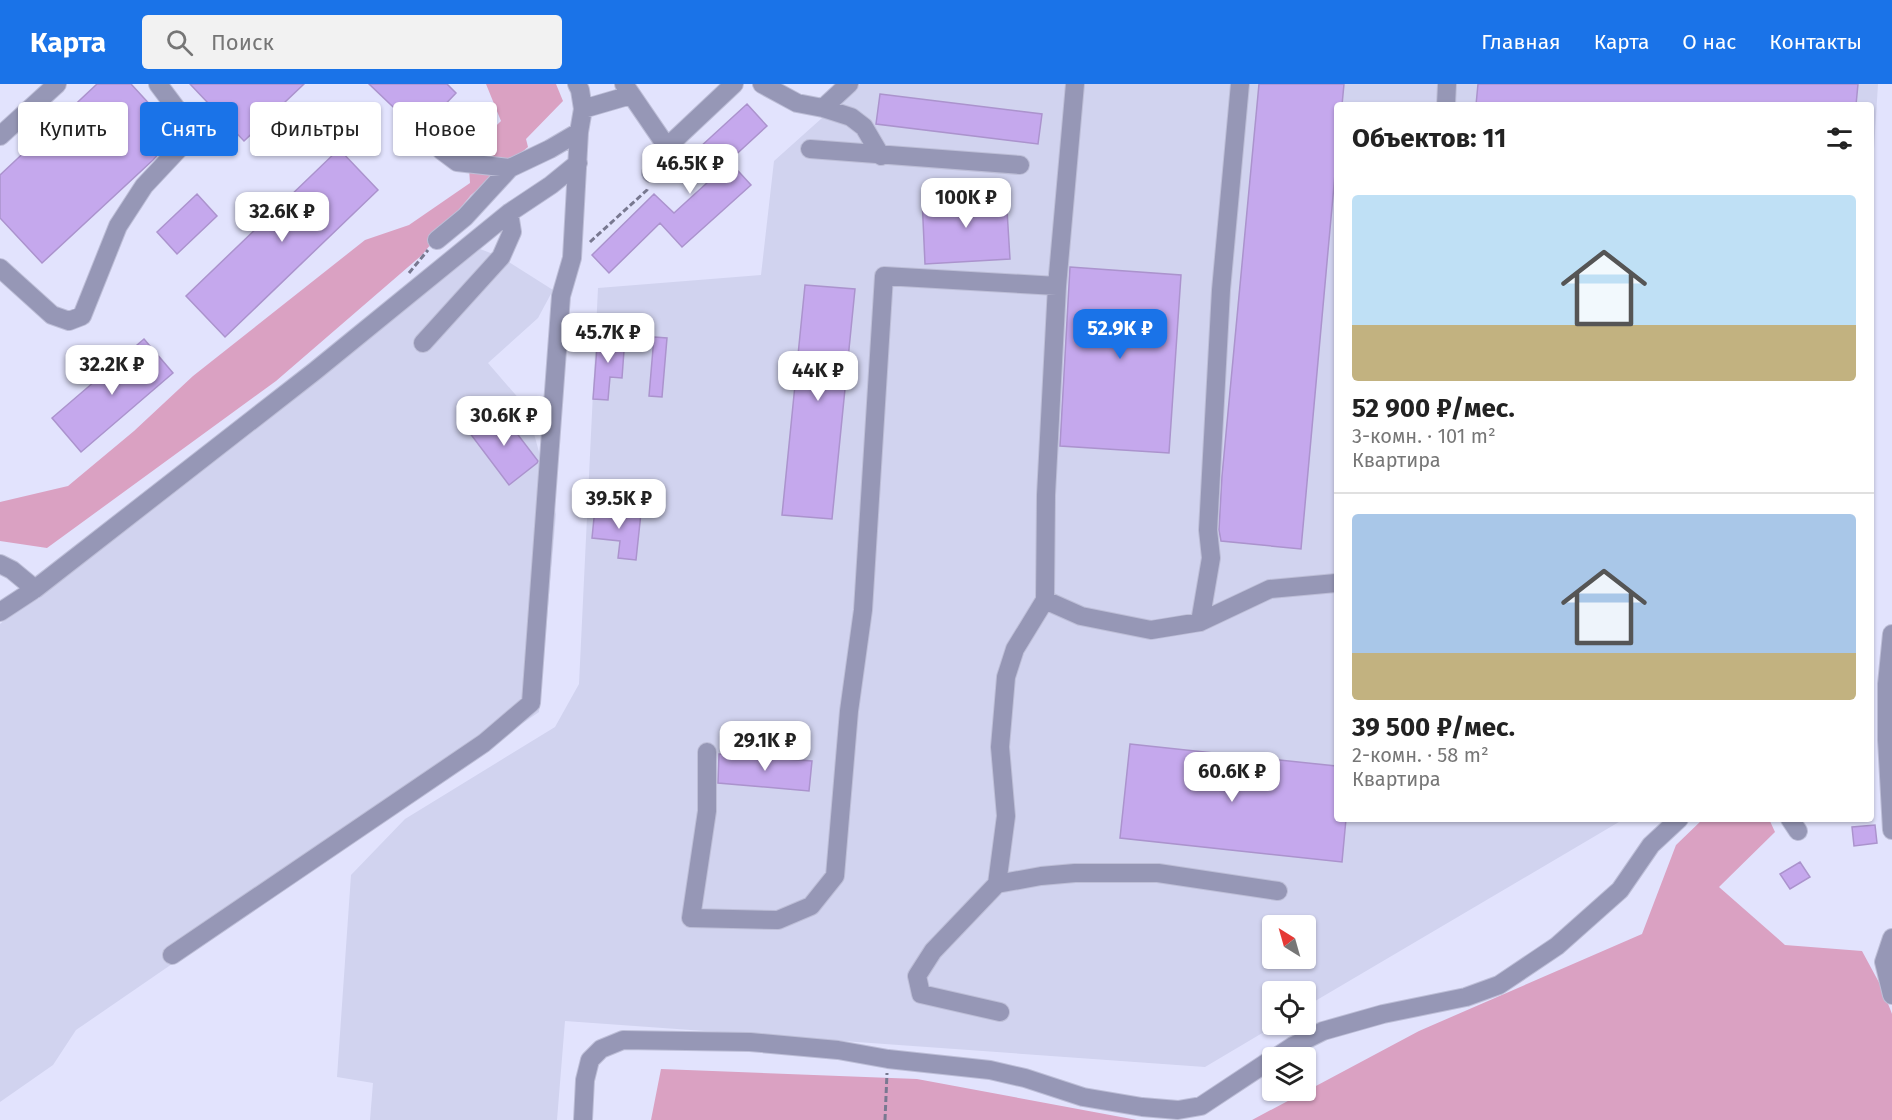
<!DOCTYPE html>
<html lang="ru">
<head>
<meta charset="utf-8">
<style>
	:root { --surface:#fff; --page:#f2f2f2; --text:#222; --muted:#767676; --line:#e0e0e0; --accent:#1a73e8 }
	body { margin:0; font-family:"Fira Sans",sans-serif; background:var(--page); color:var(--text); height:100vh; display:flex; flex-direction:column; font-size:22px; white-space:nowrap }
	* { box-sizing:border-box; margin:0 }
	p { font-size:20px; color:var(--muted) }
	.icon { flex:none; width:33px; height:33px; fill:none; stroke:currentColor; stroke-width:2; stroke-linecap:round; stroke-linejoin:round }
	.map { position:relative; flex:1; overflow:hidden }
	.drawer { position:absolute; left:1334px; top:18px; width:540px; height:720px; display:flex; flex-direction:column; background:var(--surface); border-radius:6px; box-shadow:0 2px 4px #0004 }
	.drawer>* { flex:none }
	.banner { position:absolute; left:18px; top:18px; width:570px; height:54px; display:flex; gap:12px }
	.needle { width:39px; rotate:323deg }
	.controls { position:absolute; left:1262px; top:831px; display:grid; gap:12px }
	.controls a { display:grid; place-items:center; width:54px; height:54px; border-radius:6px; background:var(--surface); box-shadow:0 2px 4px #0004; font-size:30px }
	.price { position:absolute; translate:-50% -51px; padding:0 14px; border-radius:12px; background:#fff; color:#222; font-size:20px; line-height:39px; filter:drop-shadow(0 2px 3px #0008) }
	.price::after { content:''; position:absolute; left:50%; top:36px; width:18px; height:14px; margin-left:-9px; background:inherit; clip-path:polygon(0 0,100% 0,50% 100%) }
	.price.selected { background:var(--accent); color:#fff }
	ul { padding:0; list-style:none }
	li { display:grid; align-content:center; gap:12px; height:318px; padding:0 18px }
	li+li { border-top:2px solid var(--line) }
	li span { display:grid; place-items:center; height:186px; border-radius:6px; color:#555 }
	li>.icon { margin-inline-start:auto }
	span .icon { width:108px; height:108px; fill:#fffc; stroke-width:1 }
	li b { font-size:26px }
	h2 { display:flex; justify-content:space-between; align-items:center; height:72px; padding:0 18px; font-size:26px }
	.tag { padding:0 21px; border-radius:6px; background:var(--surface); box-shadow:0 2px 4px #0004; font-size:21px; line-height:54px }
	.tag.selected { background:var(--accent); color:#fff }
	header { display:flex; align-items:center; gap:36px; box-sizing:border-box; height:84px; padding:0 30px; background:var(--accent); color:#fff }
	header strong { font-size:28px }
	nav { display:flex; gap:33px; margin-inline-start:auto; font-size:21px }
	.search { width:420px; height:54px; background:var(--page); display:flex; align-items:center; gap:15px; box-sizing:border-box; padding:0 21px; border-radius:6px; color:var(--muted); font-size:22px }
	.map>svg:first-child { display:block }
</style>
</head>
<body>
<header>
<strong>Карта</strong>
<div class="search"><svg class="icon" aria-label="search" viewBox="0 0 24 24"><circle cx="10" cy="10" r="6"/><path d="M15 15l6 6"/></svg>Поиск</div>
<nav><a>Главная</a><a>Карта</a><a>О нас</a><a>Контакты</a></nav>
</header>
<div class="map">
<svg width="1892" height="1036" viewBox="0 0 1892 1036">
	<rect width="100%" height="100%" fill="#e2e3fd"/>
	<path fill="#d1d3ef" fill-rule="evenodd" d="M860,0h1018l-7,114 -1,-93h-534v714h288l-319,188v-15h-33v32l4,1 -71,42 -640,-46 -8,99h-187l3,-37 -36,-6 14,-202 54,-56 150,-92 24,-43 19,-396 163,-13 13,-114zM1272,842h33v32h-33z
		M480,165l21,8 52,33 -15,28 -50,45 39,45 29,106 -17,198 -463,318 -23,35 -53,37v-478z"/>
	<path fill="#daa1c2" d="M486,0h70l7,17 -37,38 2,8 -57,48 -49,60 -146,126 -229,167 -47,-7v-39l68,-16 66,-55 59,-55 172,-136 44,-15 61,-42 -2,-30 33,-32z
		M1703,735h66l6,13 -56,55 66,58 77,6 20,37 10,26v106h-640l167,-89 223,-97 34,-89z
		M661,985l256,10 220,41h-486z"/>
	<path fill="#c5a8ed" stroke="#ab93cd" stroke-width="1.5" d="M97,0h34l46,50 -24,26 -111,103 -42,-45v-43z
		M190,0h114l-60,57z
		M369,0h78l9,9 -19,20 14,13 -19,18z
		M1259,0h85l-2,21h-6v58l-35,386 -80,-8 -2,-11 3,-54z
		M1478,0h380l-2,21h-380z
		M880,10l162,20 -4,30 -162,-20z
		M747,20l20,22 -38,35 22,24 -69,62 -22,-24 -51,50 -17,-18 62,-61 20,19 46,-42 -21,-23z
		M339,65l39,41 -153,147 -39,-41z
		M197,110l20,22 -40,38 -20,-22z
		M1006,110l4,65 -85,5 -3,-66z
		M1070,183l111,8 -12,178 -109,-7z
		M805,201l50,4 -23,230 -50,-4z
		M598,250l27,3 -3,41 -12,-1 -2,23 -15,-1z
		M654,253l13,1 -5,59 -13,-1z
		M144,255l29,34 -92,79 -29,-34z
		M499,326l39,51 -1,2 -28,22 -40,-53z
		M595,424l46,5 -5,47 -18,-2 2,-17 -28,-3z
		M1130,660l206,22v53h10l-4,43 -222,-24z
		M719,670l93,7 -3,30 -91,-8z
		M1875,741l2,18 -23,3 -2,-19z
		M1800,778l10,15 -20,12 -10,-15z"/>
	<g fill="none" stroke-linecap="round" stroke-linejoin="round">
		<g stroke="#bdbed7" stroke-width="20">
			<path id="minor" d="M624,0l43,63
				M762,0l35,19 26,5 26,-24
				M1446,21l1,-21
				M823,24l28,9 13,10 17,29
				M583,25l48,-14
				M0,52l57,-52
				M810,65l210,16
				M441,66l16,12 53,6 40,-19 29,-17
				M651,89l16,-26 67,-63
				M437,156l28,-23 45,-49
				M0,184l52,47 17,6 13,-5 36,-90 26,-40 45,-48 2,-10 -33,-44
				M1057,202l-11,209 -1,105 36,16 70,14 49,-8 70,-33 66,-6
				M423,259l78,-86 11,-25 -3,-19
				M0,480l12,6 23,19
				M0,528l35,-23 280,-218 194,-158 42,-28 27,-22
				M1200,538l11,-64 -3,-28 13,-240 19,-206
				M1892,550l-5,50v56l5,90
				M707,668v59l-16,107 87,2 33,-14 24,-30 14,-165 14,-101 21,-334 173,10 18,-202
				M1790,735l8,12
				M997,800l44,-8 34,-3h83l120,18
				M1892,854l-8,24 8,33
				M172,871l312,-212 47,-40 30,-407 11,-38 7,-126 4,-23 -3,-19 -3,-6
				M1000,928l-79,-18 -4,-18 16,-25 64,-67 9,-68 -6,-69 6,-70 9,-28 30,-49
				M1275,974l18,-12 30,-15 60,-17 83,-17 33,-12 58,-39 63,-56 31,-45 28,-26
				M583,1036l2,-40 5,-20 11,-11 22,-9 127,2 88,8 50,9 102,11 35,8 58,19 59,10 36,3 23,-4 71,-47"/>
		</g>
		<path stroke="#787890" stroke-width="3" stroke-dasharray="6 3" stroke-linecap="butt" d="M590,158l57,-52 1,-3
			M409,189l19,-23
			M885,1036l2,-47"/>
		<use href="#minor" stroke="#9697b6" stroke-width="18"/>
	</g>
</svg>
<div class="controls">
<a><svg class="needle" viewBox="-14 -14 28 28"><path d="M0-13l5 13h-10z" fill="#e53935"/><path d="M0 13l5-13h-10z" fill="#767676"/></svg></a>
<a><svg class="icon" aria-label="locate" viewBox="0 0 24 24"><circle cx="12" cy="12" r="6"/><path d="M12 2v4M12 18v4M2 12h4M18 12h4"/></svg></a>
<a><svg class="icon" aria-label="layers" viewBox="0 0 24 24"><path d="M12 4l9 5-9 5-9-5zM3 14l9 5 9-5"/></svg></a>
</div>
<b class="price" style="left:690px;top:111px">46.5K ₽</b>
<b class="price" style="left:966px;top:145px">100K ₽</b>
<b class="price" style="left:282px;top:159px">32.6K ₽</b>
<b class="price selected" style="left:1120px;top:276px">52.9K ₽</b>
<b class="price" style="left:608px;top:280px">45.7K ₽</b>
<b class="price" style="left:112px;top:312px">32.2K ₽</b>
<b class="price" style="left:818px;top:318px">44K ₽</b>
<b class="price" style="left:504px;top:363px">30.6K ₽</b>
<b class="price" style="left:619px;top:446px">39.5K ₽</b>
<b class="price" style="left:765px;top:688px">29.1K ₽</b>
<b class="price" style="left:1232px;top:719px">60.6K ₽</b>
<div class="banner">
<a class="tag">Купить</a>
<a class="tag selected">Снять</a>
<a class="tag">Фильтры</a>
<a class="tag">Новое</a>
</div>
<section class="drawer">
<h2>Объектов: 11<svg class="icon" aria-label="filters" viewBox="0 0 24 24"><path d="M4 7h16M4 17h16"/><circle cx="9" cy="7" r="2"/><circle cx="15" cy="17" r="2"/></svg></h2>
<ul>
<li><span style="background:linear-gradient(#bfe0f5 70%,#c2b280 0)"><svg class="icon" aria-label="home" viewBox="0 0 24 24"><path d="M3 11l9-7 9 7M6 9v11h12V9"/></svg></span><div><b>52 900 ₽/мес.</b><p>3-комн. · 101 m²</p><p>Квартира</p></div></li>
<li><span style="background:linear-gradient(#a9c7e8 75%,#c2b280 0)"><svg class="icon" aria-label="home" viewBox="0 0 24 24"><path d="M3 11l9-7 9 7M6 9v11h12V9"/></svg></span><div><b>39 500 ₽/мес.</b><p>2-комн. · 58 m²</p><p>Квартира</p></div></li>
</ul>
</section>
</div>
</body>
</html>
